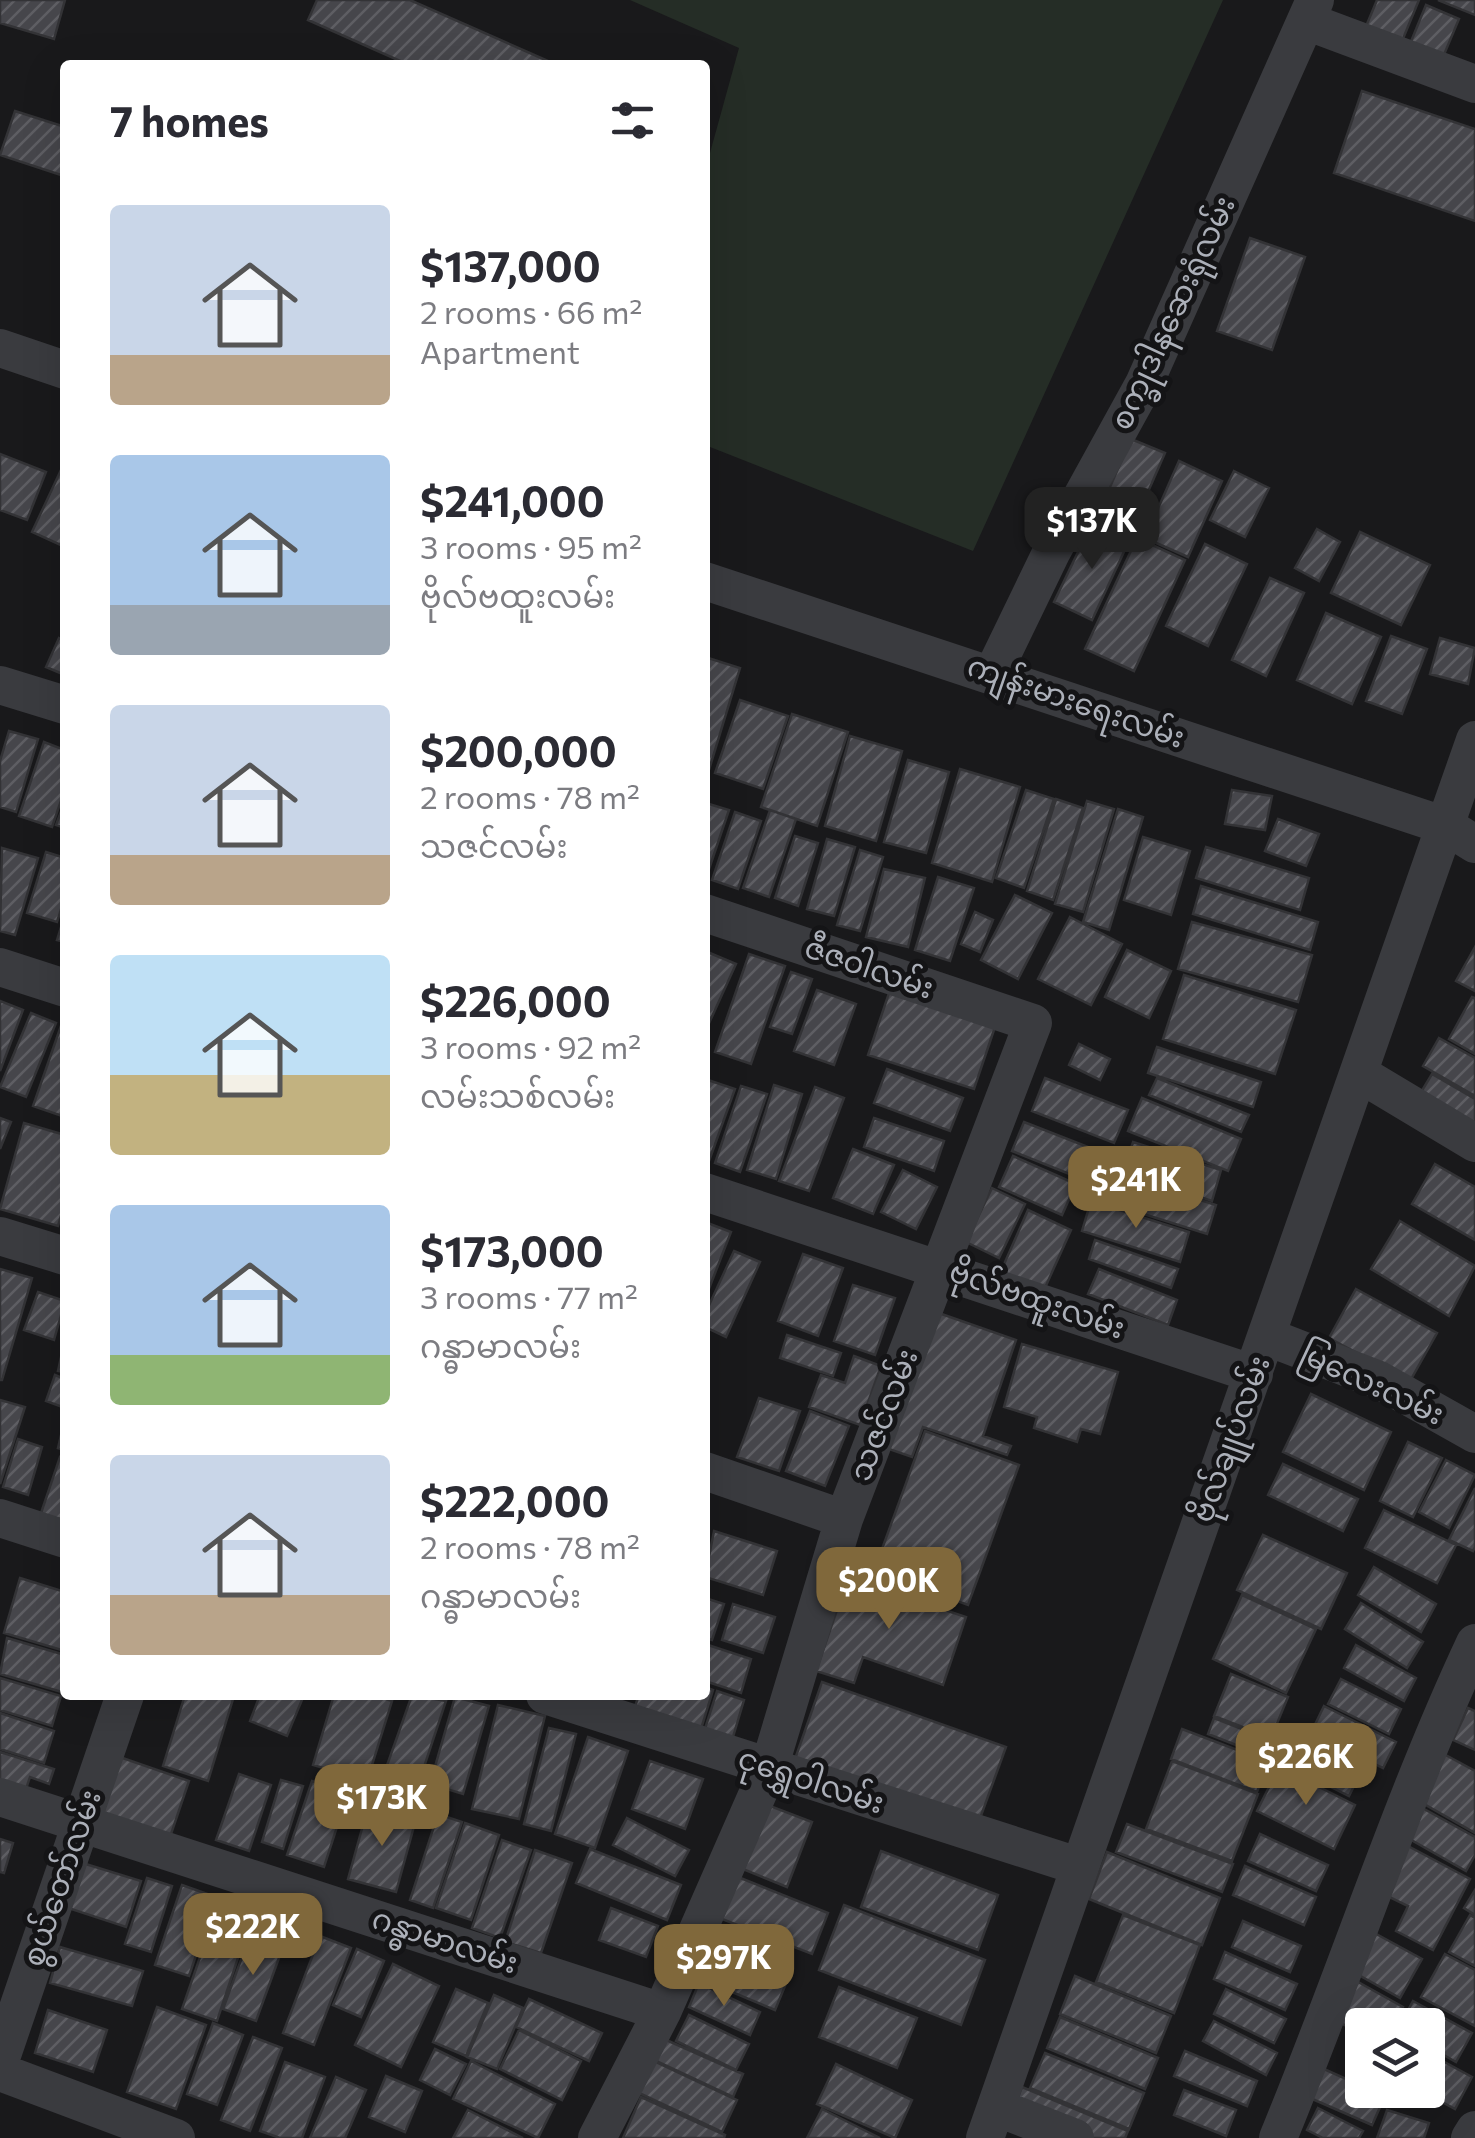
<!DOCTYPE html>
<html lang="en">
<head>
<meta charset="utf-8">
<style>
	:root { --surface:#fff; --page:#f2f2f3; --text:#2b2b33; --muted:#7c7c81; --accent:#80683b }
	body { margin:0; font-family:Commissioner,"Noto Sans Myanmar",sans-serif; background:var(--page); color:var(--text); height:100vh; display:flex; flex-direction:column; font-size:38px; white-space:nowrap }
	* { box-sizing:border-box; margin:0 }
	p { font-size:32px; color:var(--muted) }
	.icon { flex:none; width:55px; height:55px; fill:none; stroke:currentColor; stroke-width:2; stroke-linecap:round; stroke-linejoin:round }
	.map { position:relative; flex:1; overflow:hidden }
	.details { position:absolute; left:60px; top:60px; width:650px; height:1640px; display:flex; flex-direction:column; background:var(--surface); border-radius:10px; box-shadow:0 10px 40px #0002 }
	.details>* { flex:none }
	.buttons { position:absolute; left:1345px; top:2008px; display:grid; gap:20px }
	.buttons a { display:grid; place-items:center; width:100px; height:100px; border-radius:10px; background:var(--surface); box-shadow:0 10px 40px #0002; font-size:50px }
	.price { position:absolute; translate:-50% -85px; padding:0 22px; border-radius:20px; background:var(--accent); color:#fff; font-size:32px; line-height:65px; filter:drop-shadow(0 2px 5px #0008) }
	.price::after { content:''; position:absolute; left:50%; top:60px; width:30px; height:22px; margin-left:-15px; background:inherit; clip-path:polygon(0 0,100% 0,50% 100%) }
	.price.current { background:#222; color:#fff }
	ul { padding:0; list-style:none }
	li { display:flex; align-items:center; gap:30px; height:250px; padding:0 50px }
	li span { display:grid; place-items:center; flex:none; width:280px; height:200px; border-radius:10px; color:#555 }
	li>.icon { margin-inline-start:auto }
	span .icon { width:120px; height:120px; fill:#fffc; stroke-width:1 }
	li b { font-size:42px }
	h2 { display:flex; justify-content:space-between; align-items:center; height:120px; padding:0 50px; font-size:42px }
	.map>svg:first-child { display:block }
</style>
</head>
<body>
<div class="map">
<svg width="1475" height="2138" viewBox="0 0 1475 2138">
	<defs>
		<pattern id="building-hatch" width="6" height="6" patternUnits="userSpaceOnUse" patternTransform="scale(2.5)"><rect width="6" height="6" fill="#46464b"/><path d="M-1 1l2-2M0 6l6-6M5 7l2-2" fill="none" stroke="#5e5e63"/></pattern>
	</defs>
	<rect width="100%" height="100%" fill="#19191b"/>
	<path fill="#252d26" d="M630,0h593l-250,551 -268,-106v-274l34,-123z"/>
	<path fill="url(#building-hatch)" stroke="#333336" stroke-width="2.5" d="M0,0h65l-11,39 -54,-16z
		M317,0h93l147,65h-148l-101,-45z
		M1377,0h42l-24,58 -36,-15z
		M1438,0h37v15z
		M1426,5l33,14 -21,50 -33,-13z
		M1362,91l113,38v92l-141,-48z
		M15,111l50,16 -4,48 -61,-20z
		M1250,238l55,19 -33,93 -55,-19z
		M1131,439l34,14 -35,80 -34,-14z
		M0,454l46,18 -19,48 -27,-10z
		M1179,461l43,20 -34,76 -43,-19z
		M61,470l4,2v75l-33,-15z
		M1234,471l35,17 -24,49 -35,-17z
		M1092,523l37,18 -37,79 -38,-18z
		M1317,529l23,13 -21,39 -24,-13z
		M1360,532l70,33 -29,60 -70,-32z
		M1137,538l48,22 -51,111 -49,-22z
		M1205,544l42,20 -39,82 -42,-20z
		M1270,578l34,15 -38,83 -34,-16z
		M1326,613l55,24 -29,67 -55,-24z
		M1391,636l36,13 -25,65 -36,-13z
		M59,638l6,3v34l-19,-8z
		M1440,638l35,10 -7,36 -38,-10z
		M705,657l35,11 -35,115z
		M740,700l48,16 -25,73 -48,-16z
		M792,714l56,18 -31,94 -56,-19z
		M9,731l29,8 -22,73 -16,-5v-46z
		M850,736l52,15 -26,90 -51,-15z
		M44,742l21,8v39l-13,38 -33,-11z
		M908,760l41,12 -23,81 -42,-11z
		M960,769l60,18 -28,95 -60,-19z
		M1026,790l28,9 -30,89 -28,-10z
		M1232,790l40,6 -7,34 -40,-6z
		M1056,799l27,9 -30,92 -26,-9z
		M65,801v27l-9,-3z
		M1087,801l27,8 -31,103 -28,-8z
		M709,804l20,6 -22,65 -2,-59z
		M1118,809l25,8 -34,113 -26,-8z
		M770,810l26,9 -27,78 -26,-9z
		M735,812l26,9 -23,68 -26,-9z
		M1278,819l41,15 -13,32 -41,-15z
		M795,836l23,7 -20,63 -23,-8z
		M1143,837l47,14 -19,64 -47,-15z
		M827,839l28,8 -21,69 -27,-7z
		M1206,847l103,31 -9,32 -104,-32z
		M2,848l36,10 -23,77 -15,-4z
		M860,850l23,7 -23,74 -23,-6z
		M46,852l19,6v39l-8,25 -30,-9z
		M884,869l41,9 -17,69 -42,-10z
		M938,877l36,11 -24,73 -35,-11z
		M1201,886l117,36 -8,28 -117,-36z
		M1015,895l37,18 -34,66 -37,-19z
		M975,912l18,8 -13,32 -19,-8z
		M65,914v28l-8,-2z
		M1070,917l52,27 -31,61 -53,-26z
		M1192,922l120,33 -14,47 -120,-33z
		M1475,947v44l-19,-10z
		M1127,950l44,21 -22,47 -44,-21z
		M705,951l31,13 -31,68z
		M749,954l36,12 -34,98 -36,-12z
		M791,972l21,7 -20,55 -22,-7z
		M1184,975l112,35 -21,64 -112,-35z
		M817,990l39,14 -22,61 -40,-14z
		M889,993l106,34 -21,62 -106,-34z
		M1472,997l3,1v56l-26,-15z
		M0,1001l23,9 -23,61z
		M31,1013l25,10 -30,74 -26,-10z
		M63,1020l2,1v96l-32,-11z
		M1439,1038l36,20v38l-52,-30z
		M1079,1044l31,15 -10,21 -31,-15z
		M1157,1047l104,35 -8,25 -105,-34z
		M887,1069l76,29 -13,33 -76,-28z
		M1432,1074l43,25v44l-63,-36z
		M1045,1078l83,32 -14,33 -82,-32z
		M1157,1078l92,37 -8,17 -92,-37z
		M708,1080l27,9 -26,72 -4,-2z
		M774,1085l28,9 -26,85 -29,-9z
		M741,1086l26,8 -27,78 -25,-9z
		M815,1087l29,11 -35,93 -30,-10z
		M1142,1098l99,41 -13,32 -100,-40z
		M0,1118l11,4 -11,27z
		M874,1118l70,23 -10,30 -70,-24z
		M1024,1122l64,25 -11,30 -65,-26z
		M24,1123l41,12v67l-7,24 -58,-17z
		M1133,1142l88,28 -9,31 -89,-29z
		M853,1149l41,16 -21,49 -40,-16z
		M1013,1156l63,28 -14,31 -63,-28z
		M1435,1164l40,23v53l-63,-36z
		M903,1170l34,17 -21,42 -35,-17z
		M1128,1177l88,28 -9,29 -89,-28z
		M992,1188l33,16 -26,54 -33,-16z
		M1091,1201l98,31 -9,30 -98,-31z
		M1028,1210l43,20 -27,60 -43,-19z
		M1400,1221l75,45 -26,50 -78,-47z
		M705,1222l26,10 -26,67z
		M1095,1240l83,29 -7,19 -82,-29z
		M734,1251l26,11 -34,75 -21,-10v-13z
		M803,1254l40,14 -25,68 -40,-15z
		M0,1269l32,9 -30,102h-2z
		M1099,1269l78,31 -9,25 -80,-31z
		M853,1285l42,13 -20,57 -41,-14z
		M1356,1289l81,44 -27,48 -81,-43z
		M38,1292l27,9 -11,39 -30,-10z
		M933,1311l83,29 -33,96 28,10 -4,9 -84,-28 -11,30 -26,-9z
		M787,1335l54,18 -8,23 -53,-18z
		M65,1339v33l-7,-1z
		M1022,1344l96,28 -18,62 -19,-5 -4,13 -43,-14 3,-11 -33,-10z
		M854,1356l27,10 -21,59 -51,-18 12,-32 24,8z
		M55,1375l10,4v29l-19,-7z
		M1311,1394l80,38 -27,58 -81,-38z
		M759,1398l41,13 -21,60 -42,-14z
		M0,1400l25,7 -25,77z
		M810,1411l39,15 -24,60 -39,-15z
		M65,1418v32l-7,-2z
		M925,1431l94,34 -51,140 -94,-34z
		M18,1439l24,8 -14,48 -25,-8z
		M1408,1442l34,16 -29,59 -33,-16z
		M60,1457l5,2v65l-25,-8z
		M1446,1460l29,15 -26,53 -30,-16z
		M1283,1464l75,35 -15,32 -75,-36z
		M1475,1488v59l-2,4 -24,-11z
		M1384,1510l72,35 -19,38 -72,-35z
		M714,1531l63,20 -14,44 -58,-18z
		M1263,1535l84,38 -26,56 -84,-39z
		M1374,1567l62,37 -15,28 -63,-37z
		M860,1571l41,14 -4,9 69,23 -23,68 -80,-28 -9,26 -38,-12 33,-96 8,3z
		M20,1578l45,14v59l-61,-18z
		M1242,1595l74,34 -30,64 -73,-34z
		M705,1598l19,6 -12,36 -7,-2z
		M1361,1603l62,39 -16,26 -62,-39z
		M733,1604l42,13 -12,36 -41,-13z
		M7,1638l58,17 -3,37 -62,-18z
		M705,1644l46,15 -10,34 -36,-12z
		M1356,1645l60,33 -12,23 -60,-33z
		M1231,1674l57,23 -17,41 -57,-22z
		M0,1678l61,18 -9,30 -52,-16z
		M1341,1679l60,30 -12,25 -61,-30z
		M822,1682l184,65 -28,77 -183,-65z
		M705,1687l8,3 -12,39 -67,-20 5,-14h66z
		M717,1691l27,9 -14,47 -28,-9z
		M185,1695l48,4 -25,82 -45,-15z
		M260,1695h44l-17,41 -37,-15z
		M334,1695h40l18,6 -25,80 -54,-16z
		M412,1695l34,6 -27,81 -34,-11z
		M455,1697l34,9 -26,88 -33,-10z
		M498,1705l47,11 -26,103 -47,-10z
		M1324,1706l72,36 -13,26 -72,-35z
		M1468,1708l7,3v39l-22,-10z
		M0,1713l54,18 -10,32 -44,-14z
		M1214,1718l56,22 -6,16 -56,-22z
		M549,1728l27,6 -25,97 -27,-7z
		M1182,1729l87,33 -12,30 -86,-33z
		M1293,1729l72,35 -16,32 -72,-36z
		M588,1737l40,14 -33,97 -40,-14z
		M0,1752l54,17 -5,15 -19,-7 -6,18 -24,-7z
		M1442,1753l33,18v62l-58,-33z
		M111,1754l78,27 -21,62 -78,-26z
		M650,1761l53,18 -18,50 -53,-20z
		M1172,1761l86,33 -26,67 -86,-32z
		M1279,1767l76,38 -21,44 -77,-38z
		M239,1774l32,11 -22,66 -33,-11z
		M281,1780l22,6 -20,63 -21,-7z
		M312,1781l36,12 -24,74 -37,-12z
		M762,1803l50,19 -25,65 -49,-20z
		M1415,1804l60,33v18l-9,16 -67,-38z
		M368,1807l48,12 -20,73 -48,-13z
		M438,1814l24,8 -29,86 -23,-8z
		M627,1818l62,32 -14,26 -62,-31z
		M465,1823l34,12 -28,85 -35,-12z
		M1127,1824l106,40 -11,28 -106,-40z
		M1260,1834l68,31 -12,26 -68,-30z
		M0,1839l13,4 -9,30 -4,-1z
		M502,1840l29,10 -31,88 -28,-10z
		M1408,1846l62,33 -37,71 -37,-19 12,-25 -25,-12z
		M590,1849l91,36 -14,35 -91,-37z
		M535,1850l37,13 -31,90 -36,-11z
		M881,1851l117,44 -20,55 -117,-43z
		M1107,1852l113,46 -18,47 -113,-46z
		M76,1861l65,20 -15,46 -64,-21z
		M1245,1866l71,31 -12,28 -71,-30z
		M738,1877l90,36 -16,41 -90,-35z
		M147,1878l25,8 -21,66 -26,-8z
		M182,1885l34,12 -27,79 -34,-11z
		M1475,1890v25l-11,-7z
		M844,1905l141,55 -24,65 -142,-55z
		M611,1908l47,18 -12,31 -47,-17z
		M1123,1915l77,30 -26,68 -78,-31z
		M1470,1915l5,3v48l-26,-14z
		M1243,1921l58,25 -11,26 -58,-25z
		M1369,1930l53,29 -22,39 -52,-29z
		M208,1934l34,12 -25,75 -35,-12z
		M250,1935l33,12 -27,74 -33,-12z
		M320,1936l31,12 -37,97 -31,-12z
		M699,1936l91,38 -15,36 -91,-38z
		M60,1947l83,24 -11,35 -82,-23z
		M357,1949l27,12 -23,56 -28,-12z
		M1225,1952l72,32 -12,26 -71,-31z
		M1445,1954l30,16v56l-54,-29z
		M393,1964l46,22 -38,81 -46,-22z
		M1075,1976l96,40 -15,37 -96,-39z
		M1351,1978l52,29 -10,18h-31v10l-33,-19z
		M699,1983l61,29 -10,23 -61,-28z
		M839,1987l78,31 -20,50 -78,-31z
		M456,1989l32,14 -22,53 -33,-14z
		M1226,1989l60,30 -12,24 -60,-29z
		M494,1995l29,13 -26,61 -30,-12z
		M529,1999l73,34 -13,28 -73,-34z
		M1413,2001l59,32 -16,29 -28,-16v-21h-28z
		M157,2007l49,18 -30,84 -49,-17z
		M48,2010l59,20 -14,42 -58,-19z
		M689,2015l60,29 -13,26 -60,-29z
		M1060,2017l98,41 -13,31 -98,-41z
		M1214,2021l63,32 -11,22 -63,-34z
		M213,2023l30,12 -26,70 -30,-11z
		M519,2030l62,31 -19,39 -62,-31z
		M253,2037l29,11 -32,83 -29,-11z
		M664,2039l79,35 -10,23 -79,-37z
		M435,2049l31,15 -16,31 -30,-15z
		M1185,2051l72,30 -10,25 -73,-30z
		M1045,2053l99,40 -15,36 -99,-41z
		M1428,2053l44,24 -17,32 -35,-19h8z
		M471,2061l84,43 -17,34 -85,-39z
		M654,2061l83,39 -15,32 -83,-39z
		M285,2062l40,15 -23,61h-22l-20,-7z
		M836,2064l76,36 -17,38 -78,-34z
		M1324,2069l38,17v4l23,6 -13,29 -62,-27z
		M386,2076l36,15 -17,41 -36,-15z
		M336,2077l30,13 -21,48h-35z
		M1022,2087l106,44 -3,7h-49l-64,-26z
		M1184,2090l52,20 -10,26 -52,-21z
		M641,2097l84,38 -1,3h-101z
		M1318,2108l45,23 -4,7h-36l-16,-8z
		M822,2109l58,29h-73z
		M468,2110l55,28h-70z
		M1387,2110l42,13 -5,15h-47z"/>
	<g fill="none" stroke-linecap="round" stroke-linejoin="round">
		<path stroke="#3a3b3f" stroke-width="38" d="M1306,21l169,63
			M0,348l65,22
			M705,581l741,245 29,18
			M993,673l59,-122 92,-167 171,-384
			M0,685l65,20
			M0,967l65,21
			M1360,1074l115,69
			M705,1192l549,182
			M0,1236l65,20
			M1268,1337l111,43 96,54
			M705,1471l139,48
			M0,1518l65,21
			M545,1695l533,171
			M0,1797l662,215
			M0,2061l125,-366
			M0,2072l176,66
			M996,2107l79,31
			M597,2138l65,-126 107,-244 75,-249 189,-496 -328,-110
			M985,2138l490,-1398
			M1278,2138c68,-164 122,-335 197,-495
			M1470,2138l5,-8"/>
	</g>
	<g text-anchor="middle" stroke-width="10" stroke-linejoin="round" paint-order="stroke">
		<g font-size="30" fill="#acb0b9" stroke="#141416">
			<text transform="translate(1173 313) rotate(-65)" y="10">စက္ခုဒါနဆေးရုံလမ်း</text>
			<text transform="translate(1076 702) rotate(19)" y="10">ကျန်းမားရေးလမ်း</text>
			<text transform="translate(869 968) rotate(19)" y="10">ဇီဇဝါလမ်း</text>
			<text transform="translate(1037 1300) rotate(19)" y="10">ဗိုလ်ဗထူးလမ်း</text>
			<text transform="translate(1372 1384) rotate(25)" y="10">မြလေးလမ်း</text>
			<text transform="translate(884 1415) rotate(-69)" y="10">သဇင်လမ်း</text>
			<text transform="translate(1231 1439) rotate(-70)" y="10">ဗိုလ်ချုပ်လမ်း</text>
			<text transform="translate(811 1781) rotate(18)" y="10">ငုရွှေဝါလမ်း</text>
			<text transform="translate(62 1878) rotate(-71)" y="10">စွယ်တော်လမ်း</text>
			<text transform="translate(445 1941) rotate(18)" y="10">ဂန္ဓာမာလမ်း</text>
		</g>
	</g>
</svg>
<div class="buttons">
<a><svg class="icon" aria-label="layers" viewBox="0 0 24 24"><path d="M12 4l9 5-9 5-9-5zM3 14l9 5 9-5"/></svg></a>
</div>
<b class="price current" style="left:1092px;top:572px">$137K</b>
<b class="price" style="left:1136px;top:1231px">$241K</b>
<b class="price" style="left:889px;top:1632px">$200K</b>
<b class="price" style="left:1306px;top:1808px">$226K</b>
<b class="price" style="left:382px;top:1849px">$173K</b>
<b class="price" style="left:253px;top:1978px">$222K</b>
<b class="price" style="left:724px;top:2009px">$297K</b>
<section class="details">
<h2>7 homes<svg class="icon" aria-label="filters" viewBox="0 0 24 24"><path d="M4 7h16M4 17h16"/><circle cx="9" cy="7" r="2"/><circle cx="15" cy="17" r="2"/></svg></h2>
<ul>
<li><span style="background:linear-gradient(#c9d6e8 75%,#b9a48a 0)"><svg class="icon" aria-label="home" viewBox="0 0 24 24"><path d="M3 11l9-7 9 7M6 9v11h12V9"/></svg></span><div><b>$137,000</b><p>2 rooms · 66 m²</p><p>Apartment</p></div></li>
<li><span style="background:linear-gradient(#a9c7e8 75%,#9aa5b1 0)"><svg class="icon" aria-label="home" viewBox="0 0 24 24"><path d="M3 11l9-7 9 7M6 9v11h12V9"/></svg></span><div><b>$241,000</b><p>3 rooms · 95 m²</p><p>ဗိုလ်ဗထူးလမ်း</p></div></li>
<li><span style="background:linear-gradient(#c9d6e8 75%,#b9a48a 0)"><svg class="icon" aria-label="home" viewBox="0 0 24 24"><path d="M3 11l9-7 9 7M6 9v11h12V9"/></svg></span><div><b>$200,000</b><p>2 rooms · 78 m²</p><p>သဇင်လမ်း</p></div></li>
<li><span style="background:linear-gradient(#bfe0f5 60%,#c2b280 0)"><svg class="icon" aria-label="home" viewBox="0 0 24 24"><path d="M3 11l9-7 9 7M6 9v11h12V9"/></svg></span><div><b>$226,000</b><p>3 rooms · 92 m²</p><p>လမ်းသစ်လမ်း</p></div></li>
<li><span style="background:linear-gradient(#a9c7e8 75%,#8fb573 0)"><svg class="icon" aria-label="home" viewBox="0 0 24 24"><path d="M3 11l9-7 9 7M6 9v11h12V9"/></svg></span><div><b>$173,000</b><p>3 rooms · 77 m²</p><p>ဂန္ဓာမာလမ်း</p></div></li>
<li><span style="background:linear-gradient(#c9d6e8 70%,#b9a48a 0)"><svg class="icon" aria-label="home" viewBox="0 0 24 24"><path d="M3 11l9-7 9 7M6 9v11h12V9"/></svg></span><div><b>$222,000</b><p>2 rooms · 78 m²</p><p>ဂန္ဓာမာလမ်း</p></div></li>
</ul>
</section>
</div>
</body>
</html>
